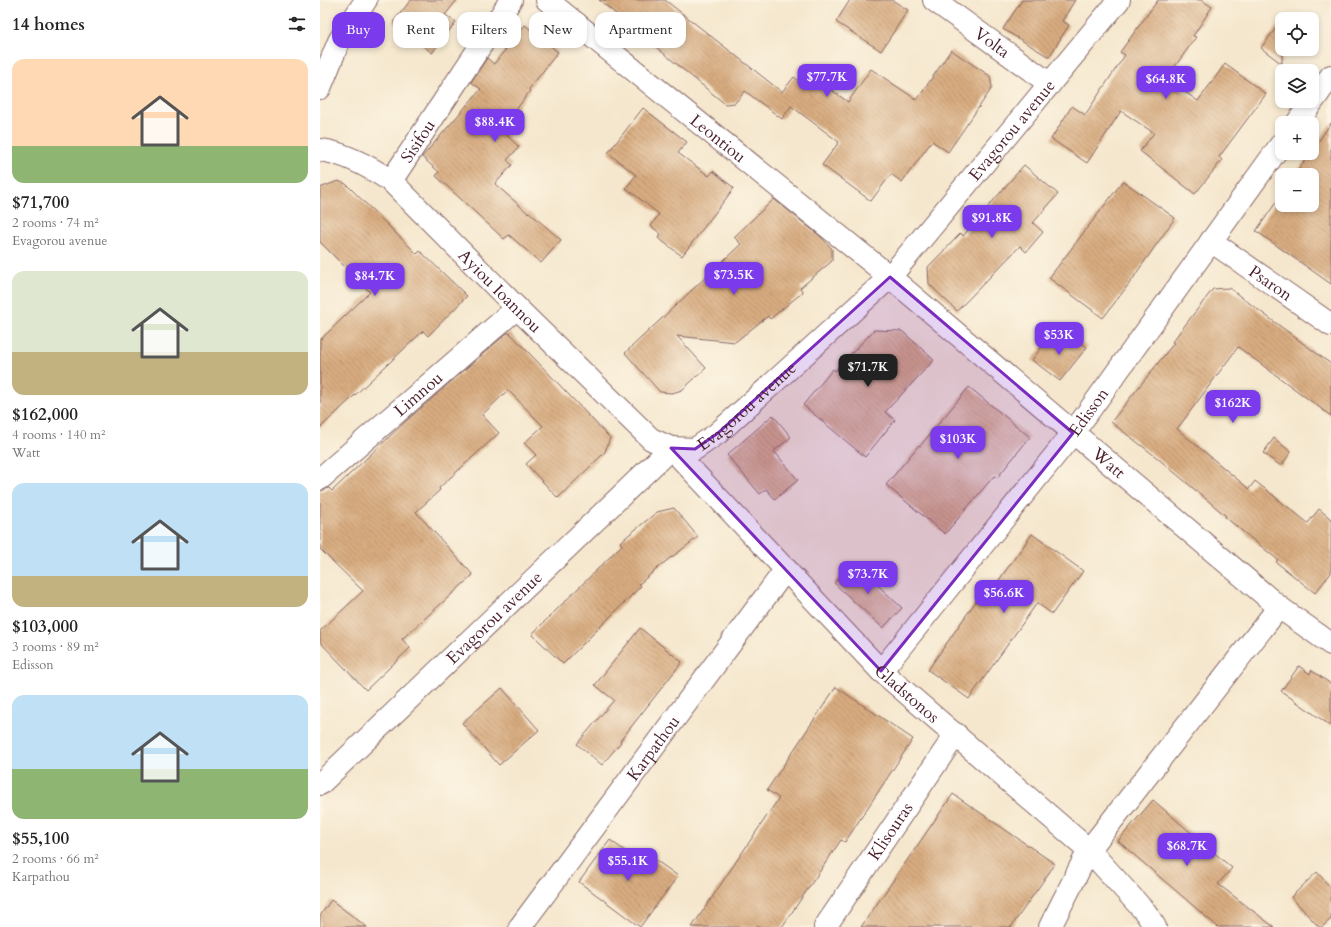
<!DOCTYPE html>
<html lang="en">
<head>
<meta charset="utf-8">
<style>
	:root { --surface:#fff; --page:#f2f2f2; --text:#222; --muted:#767676; --accent:#7c3aed }
	body { margin:0; font-family:Cardo,serif; background:var(--page); color:var(--text); height:100vh; display:flex; flex-direction:column; font-size:15px; white-space:nowrap }
	* { box-sizing:border-box; margin:0 }
	p { font-size:13px; color:var(--muted) }
	.icon { flex:none; width:22px; height:22px; fill:none; stroke:currentColor; stroke-width:2; stroke-linecap:round; stroke-linejoin:round }
	.map { position:relative; flex:1; overflow:hidden }
	.sheet { display:flex; flex-direction:column; background:var(--surface); width:320px }
	.sheet>* { flex:none }
	.guide { position:absolute; left:12px; top:12px; width:380px; height:36px; display:flex; gap:8px }
	.fabs { position:absolute; left:955px; top:12px; display:grid; gap:8px }
	.fabs a { display:grid; place-items:center; width:44px; height:44px; border-radius:8px; background:var(--surface); box-shadow:0 2px 6px #0003; font-size:20px }
	.price { position:absolute; translate:-50% -34px; padding:0 9px; border-radius:8px; background:var(--accent); color:#fff; font-size:13px; line-height:26px; filter:drop-shadow(0 1px 2px #0008) }
	.price::after { content:''; position:absolute; left:50%; top:24px; width:12px; height:9px; margin-left:-6px; background:inherit; clip-path:polygon(0 0,100% 0,50% 100%) }
	.price.selected { background:#222; color:#fff }
	ul { padding:0; list-style:none }
	li { display:grid; align-content:center; gap:8px; height:212px; padding:0 12px }
	li span { display:grid; place-items:center; height:124px; border-radius:12px; color:#555 }
	li>.icon { margin-inline-start:auto }
	span .icon { width:72px; height:72px; fill:#fffc; stroke-width:1 }
	li b { font-size:17px }
	h2 { display:flex; justify-content:space-between; align-items:center; height:48px; padding:0 12px; font-size:17px }
	.tag { padding:0 14px; border-radius:12px; background:var(--surface); box-shadow:0 2px 6px #0003; font-size:14px; line-height:36px }
	.tag.selected { background:var(--accent); color:#fff }
	main { display:flex; flex:1; min-height:0 }
	.map>svg:first-child { display:block }
</style>
</head>
<body>
<main>
<section class="sheet">
<h2>14 homes<svg class="icon" aria-label="filters" viewBox="0 0 24 24"><path d="M4 7h16M4 17h16"/><circle cx="9" cy="7" r="2"/><circle cx="15" cy="17" r="2"/></svg></h2>
<ul>
<li><span style="background:linear-gradient(#ffd9b3 70%,#8fb573 0)"><svg class="icon" aria-label="home" viewBox="0 0 24 24"><path d="M3 11l9-7 9 7M6 9v11h12V9"/></svg></span><div><b>$71,700</b><p>2 rooms · 74 m²</p><p>Evagorou avenue</p></div></li>
<li><span style="background:linear-gradient(#dfe7d0 65%,#c2b280 0)"><svg class="icon" aria-label="home" viewBox="0 0 24 24"><path d="M3 11l9-7 9 7M6 9v11h12V9"/></svg></span><div><b>$162,000</b><p>4 rooms · 140 m²</p><p>Watt</p></div></li>
<li><span style="background:linear-gradient(#bfe0f5 75%,#c2b280 0)"><svg class="icon" aria-label="home" viewBox="0 0 24 24"><path d="M3 11l9-7 9 7M6 9v11h12V9"/></svg></span><div><b>$103,000</b><p>3 rooms · 89 m²</p><p>Edisson</p></div></li>
<li><span style="background:linear-gradient(#bfe0f5 60%,#8fb573 0)"><svg class="icon" aria-label="home" viewBox="0 0 24 24"><path d="M3 11l9-7 9 7M6 9v11h12V9"/></svg></span><div><b>$55,100</b><p>2 rooms · 66 m²</p><p>Karpathou</p></div></li>
</ul>
</section>
<div class="map">
<svg width="1011" height="927" viewBox="0 0 1011 927">
	<defs>
		<pattern id="building-back-hatch" width="6" height="6" patternUnits="userSpaceOnUse"><rect width="6" height="6" fill="#d8ac80"/><path d="M-1 5l2 2M0 0l6 6M5-1l2 2" fill="none" stroke="#b18b69"/></pattern>
	</defs>
	<rect width="100%" height="100%" fill="#fcf5e5"/>
	<filter id="ink" filterUnits="userSpaceOnUse"><feTurbulence type="fractalNoise" baseFrequency=".025" numOctaves="2"/><feDisplacementMap in="SourceGraphic" scale="8" xChannelSelector="R" yChannelSelector="G"/><feConvolveMatrix kernelMatrix="1 2 1 2 8 2 1 2 1" color-interpolation-filters="sRGB"/></filter>
	<filter id="wash" filterUnits="userSpaceOnUse"><feTurbulence type="fractalNoise" baseFrequency=".012" numOctaves="4" result="noise"/><feDisplacementMap in="SourceGraphic" scale="16" xChannelSelector="R" yChannelSelector="G"/><feGaussianBlur stdDeviation="0.9" result="paint"/><feColorMatrix in="noise" values="0 0 0 0 0 0 0 0 0 0 0 0 0 0 0 0 0 1.4 0 .05"/><feComposite in="paint" operator="in"/></filter>
	<g filter="url(#wash)">
		<rect width="100%" height="100%" fill="#f5e7cd"/>
		<g id="blocks">
			<path fill="url(#building-back-hatch)" d="M91,0h46l-12,15 11,7 -24,31 -39,-31z
				M279,0h66l117,92 12,-15 7,5 7,-9 40,29 23,-33 46,31 34,-50 39,26 2,12 -44,64 -16,-11 -30,41 -11,-8 -20,27 -49,-36 17,-23 -48,-36 -9,13 -37,-28 -10,12 -10,1z
				M530,0h42l16,10 -27,41 -45,-29z
				M702,0h53l-13,21 7,4 -20,32 -46,-28z
				M838,0h43l11,7 -19,29 3,1 -30,42 32,22 27,-37 41,30 -47,63 3,3 -27,34 -55,-43 14,-18 -33,-22 -34,52 -36,-24 21,-33 13,9 40,-60 -5,-3z
				M962,20v44l-21,-16z
				M205,25l33,27 -29,37 1,2 -29,39 18,17 -12,13 5,5 -17,19 33,29 1,-1 32,28 -20,23 -32,-28 -5,4 -68,-63 3,-4 -17,-15 59,-68 -10,-7 16,-24 7,6z
				M323,108l44,34 -9,11 31,23 4,-5 21,17 -52,68 -24,-18 3,-4 -10,-8 8,-12 -33,-26 10,-13 -28,-22z
				M1011,123v161l-75,-53 26,-37v11h30v-30h-17l15,-22h2v-2z
				M704,165l34,29 -25,29 10,9 -17,20 -6,-6 -63,65 -28,-27 -1,-17 33,-34 2,3z
				M18,181l8,3 71,70 3,-3 47,45 -39,40 -5,-5 -103,97v-88l50,-48 -50,-50v-54z
				M803,181l52,37 -40,57v1l-32,42 -54,-40z
				M454,199l47,38 11,12v12l-32,27 3,4 -33,27 -2,-3 -33,26 -58,-6 29,32 -24,22 -10,3 -12,-1 -35,-39 116,-109 -7,-7z
				M909,288l102,76v52l-93,-69 -61,82 72,60 6,-8 53,42 11,-14 12,10v54l-16,20 -39,-31 2,-2 -53,-43 1,-1 -71,-60 -44,-34 63,-79 -2,-1 41,-53z
				M554,330l28,1 32,29 -49,52 10,8 -30,37 -62,-52 30,-36 2,2z
				M187,333h3l100,105 -5,14 -47,46 -32,-34 10,-9 -12,-12 19,-17 -35,-36 -26,25 17,18 -60,55 1,2 -24,22 57,63 -71,64 8,9 -44,42 -46,-48v-11l43,-40 -43,-42v-58l9,-3 3,3 73,-69z
				M731,335l14,11 7,-10 15,11 -27,34 -28,-21z
				M649,387l61,50 -33,41 -3,-2 -49,58 -59,-49 33,-40 1,1z
				M453,415l18,22 -17,14 24,29 -23,19 -9,-10 -6,5 -33,-39z
				M954,438l17,14 -10,14 -18,-13z
				M354,508l24,29 -27,21v-1l-32,27 2,2 -78,78 -31,-30 90,-89 -2,-3 37,-30z
				M712,534l51,37 -31,43 -15,-11 -68,96 -41,-29 53,-76 5,4z
				M533,562l49,46 -19,20 -49,-45z
				M320,628l42,34 -62,79 1,1 -19,23 -25,-21 37,-44 -19,-15z
				M979,666l11,8 1,-4 20,14v42l-50,-35z
				M516,687l77,52 -68,103 -4,-2 -59,87h-90l87,-129 -12,-8z
				M182,688l37,42 -40,35 -37,-42z
				M633,794l102,70 -44,63h-150z
				M833,800l79,68 -14,16 56,43h-56l-100,-86z
				M290,840l34,25 6,-9 28,20 -38,51 -61,-45z
				M997,872l14,16v31l-9,8h-3l-28,-30z
				M11,900l36,27h-47v-11z"/>
		</g>
	</g>
	<g filter="url(#ink)">
		<use href="#blocks" fill-opacity="0" stroke="#866564" stroke-width="1"/>
		<g fill="none" stroke-linecap="round" stroke-linejoin="round">
			<g stroke="#866564" stroke-width="24">
				<g id="minor">
					<path id="s1" d="M227,0l343,277 389,330 52,37"/>
					<path id="s2" d="M614,0l116,84"/>
					<path d="M0,88l19,-47 27,-41"/>
					<path d="M977,123l34,-47"/>
					<path id="s3" d="M0,150c25,3 50,17 71,31l126,127 134,131 20,9 210,223 208,179 57,63 9,14"/>
					<path id="s4" d="M71,181l120,-181"/>
					<path id="s5" d="M891,241l120,84"/>
					<path id="s6" d="M0,479l197,-171"/>
					<path id="s7" d="M561,671l192,-238 209,-290"/>
					<path id="s8" d="M0,784l351,-336 24,1 23,-16 172,-156 229,-277"/>
					<path id="s9" d="M200,927l266,-358"/>
					<path id="s10" d="M505,927l131,-193"/>
					<path d="M730,927l39,-77 190,-243"/>
				</g>
			</g>
			<use href="#minor" stroke="#fff" stroke-width="22"/>
		</g>
	</g>
	<path fill="#7b2cbf" fill-opacity="0.2" stroke="#7b2cbf" stroke-width="3" stroke-linejoin="round" d="M570,277l183,156 -192,238 -210,-223 24,1 23,-16z"/>
	<g text-anchor="middle" stroke-width="3" stroke-linejoin="round" paint-order="stroke">
		<g font-size="17" fill="#4a1f2b" stroke="#fcf5e5">
			<text dy="6" stroke="none"><textPath href="#s2" startOffset="72">Volta</textPath></text>
			<text dy="6" stroke="none"><textPath href="#s8" startOffset="961">Evagorou avenue</textPath></text>
			<text dy="6" stroke="none"><textPath href="#s1" startOffset="220">Leontiou</textPath></text>
			<text dy="6" stroke="none"><textPath href="#s4" startOffset="48">Sisifou</textPath></text>
			<text dy="6" stroke="none"><textPath href="#s5" startOffset="73">Psaron</textPath></text>
			<text dy="6" stroke="none"><textPath href="#s3" startOffset="233">Ayiou Ioannou</textPath></text>
			<text dy="6" stroke="none"><textPath href="#s6" startOffset="130">Limnou</textPath></text>
			<text dy="6" stroke="none"><textPath href="#s8" startOffset="577">Evagorou avenue</textPath></text>
			<text dy="6" stroke="none"><textPath href="#s7" startOffset="332">Edisson</textPath></text>
			<text dy="6" stroke="none"><textPath href="#s1" startOffset="728">Watt</textPath></text>
			<text dy="6" stroke="none"><textPath href="#s8" startOffset="241">Evagorou avenue</textPath></text>
			<text dy="6" stroke="none"><textPath href="#s3" startOffset="807">Gladstonos</textPath></text>
			<text dy="6" stroke="none"><textPath href="#s9" startOffset="223">Karpathou</textPath></text>
			<text dy="6" stroke="none"><textPath href="#s10" startOffset="116">Klisouras</textPath></text>
		</g>
	</g>
</svg>
<div class="fabs">
<a><svg class="icon" aria-label="locate" viewBox="0 0 24 24"><circle cx="12" cy="12" r="6"/><path d="M12 2v4M12 18v4M2 12h4M18 12h4"/></svg></a>
<a><svg class="icon" aria-label="layers" viewBox="0 0 24 24"><path d="M12 4l9 5-9 5-9-5zM3 14l9 5 9-5"/></svg></a>
<a>+</a>
<a>−</a>
</div>
<b class="price" style="left:507px;top:98px">$77.7K</b>
<b class="price" style="left:846px;top:100px">$64.8K</b>
<b class="price" style="left:175px;top:143px">$88.4K</b>
<b class="price" style="left:672px;top:239px">$91.8K</b>
<b class="price" style="left:414px;top:296px">$73.5K</b>
<b class="price" style="left:55px;top:297px">$84.7K</b>
<b class="price" style="left:739px;top:356px">$53K</b>
<b class="price selected" style="left:548px;top:388px">$71.7K</b>
<b class="price" style="left:913px;top:424px">$162K</b>
<b class="price" style="left:638px;top:460px">$103K</b>
<b class="price" style="left:548px;top:595px">$73.7K</b>
<b class="price" style="left:684px;top:614px">$56.6K</b>
<b class="price" style="left:867px;top:867px">$68.7K</b>
<b class="price" style="left:308px;top:882px">$55.1K</b>
<div class="guide">
<a class="tag selected">Buy</a>
<a class="tag">Rent</a>
<a class="tag">Filters</a>
<a class="tag">New</a>
<a class="tag">Apartment</a>
</div>
</div>
</main>
</body>
</html>
